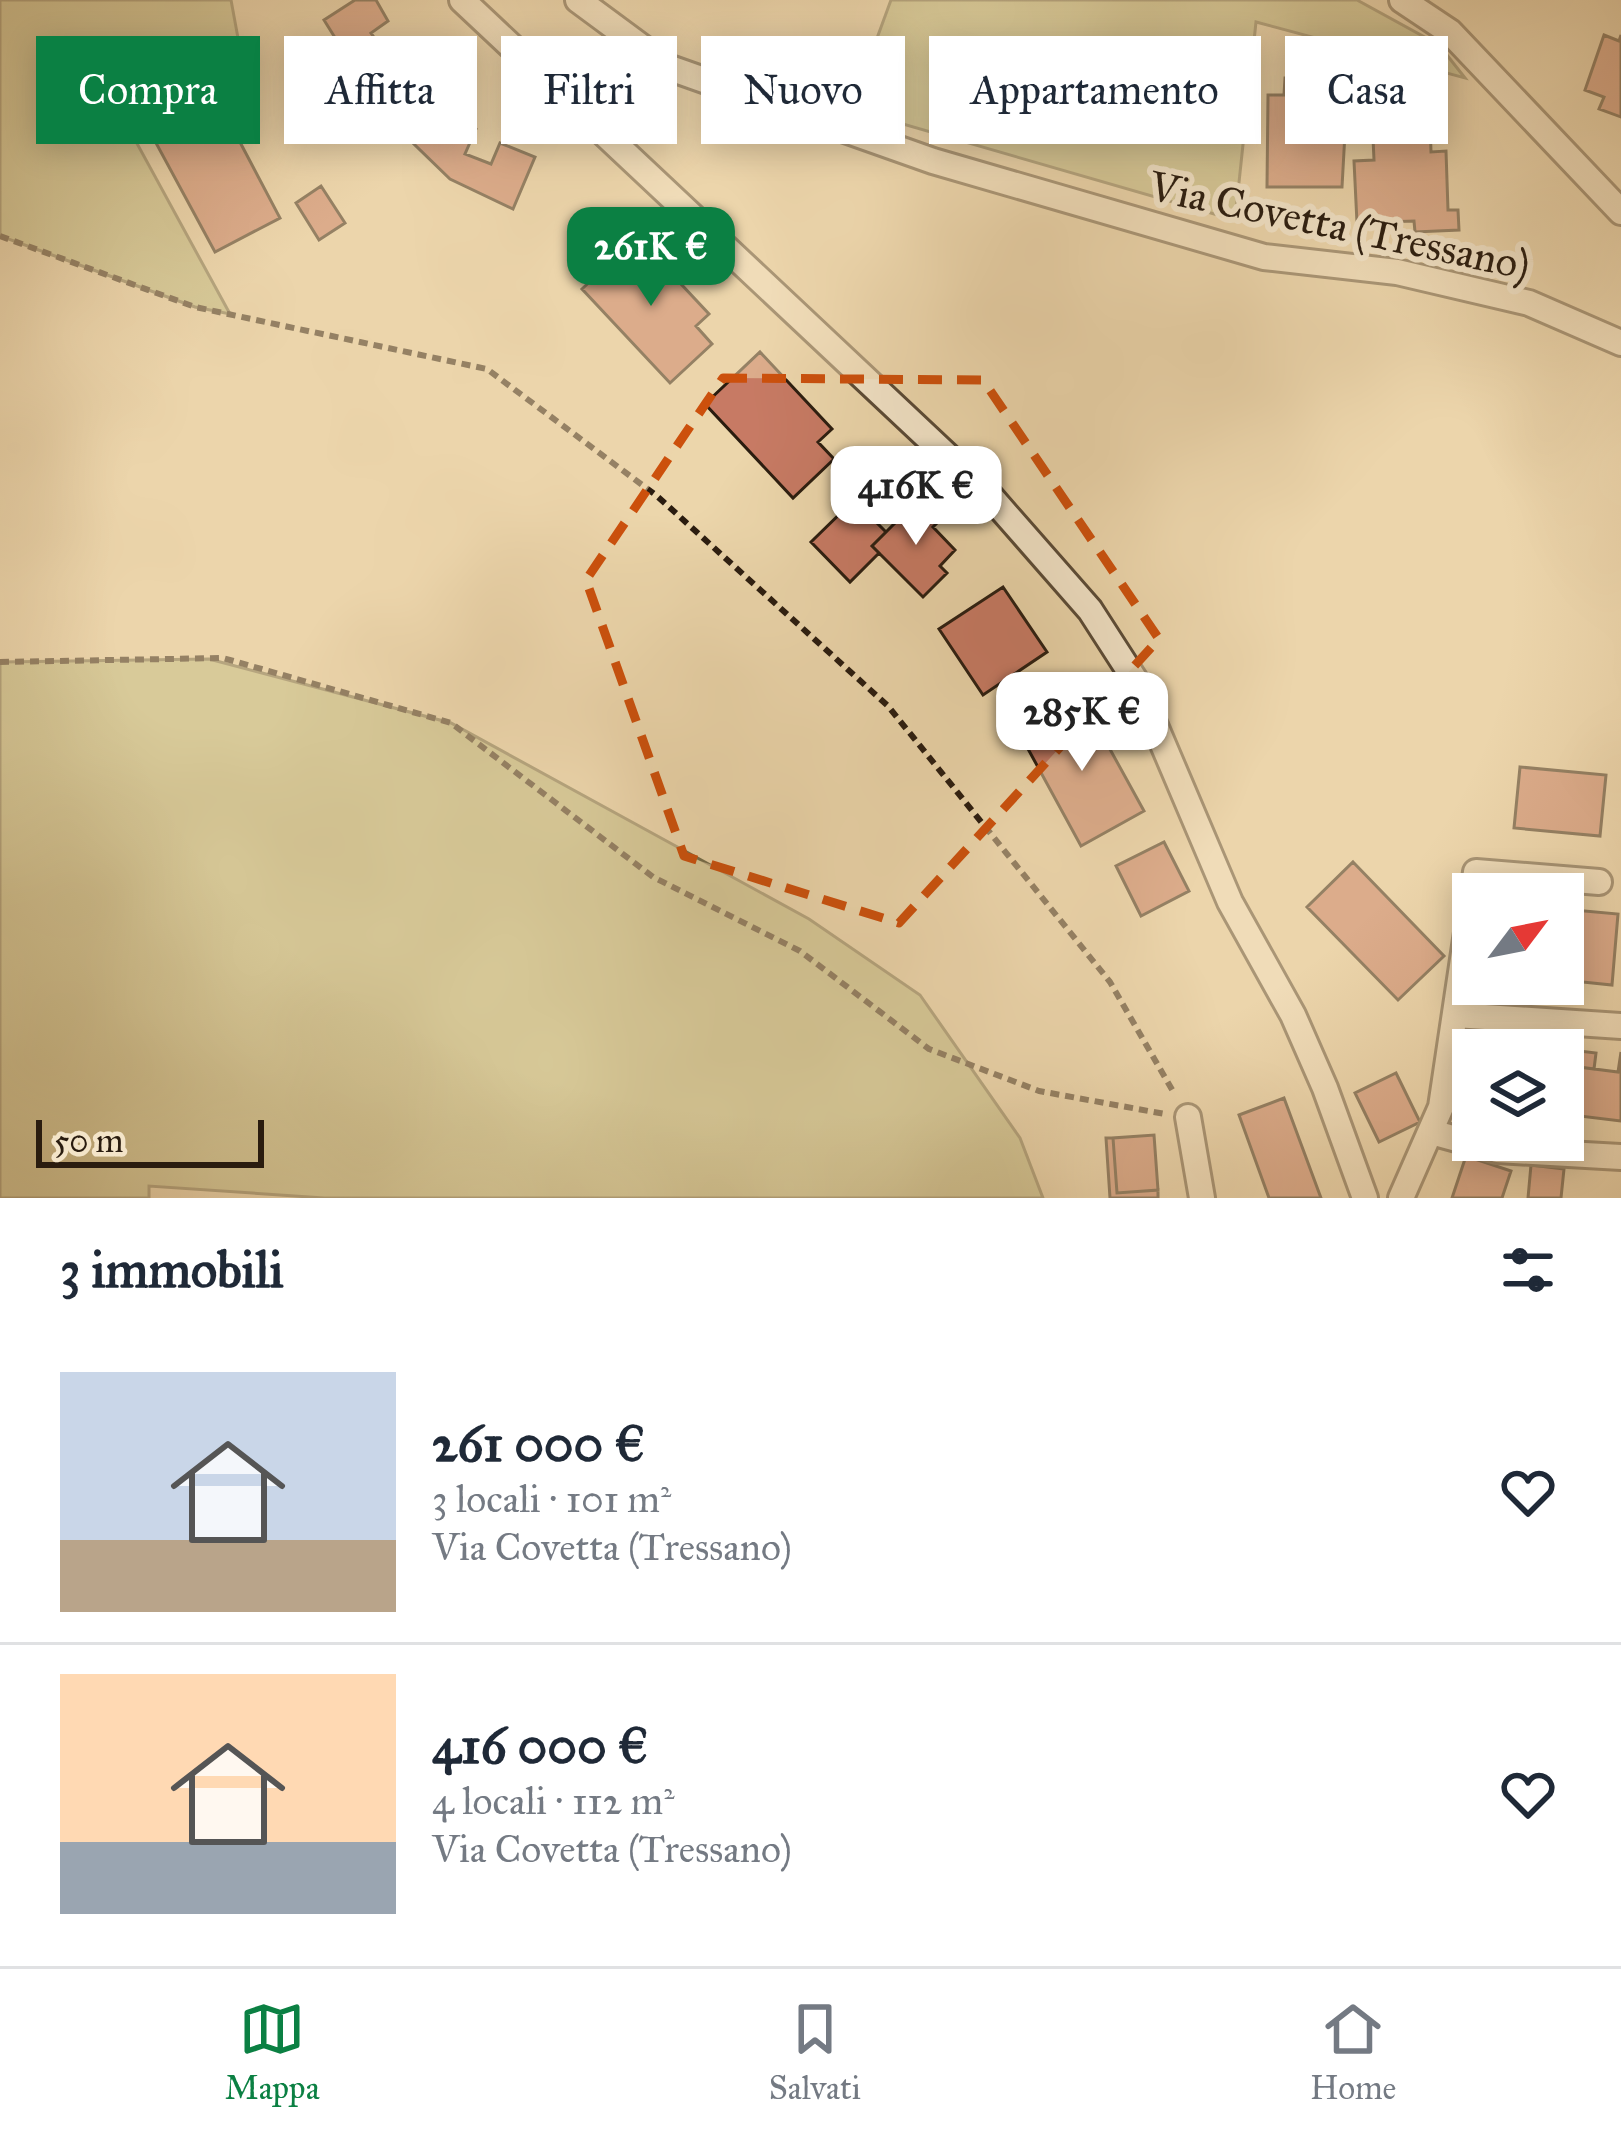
<!DOCTYPE html>
<html lang="it">
<head>
<meta charset="utf-8">
<style>
	:root { --surface:#fff; --page:#f6f6f7; --text:#1f2937; --muted:#747a83; --line:#e0e1e3; --accent:#0b8043 }
	body { margin:0; font-family:"IM FELL Great Primer",serif; background:var(--page); color:var(--text); height:100vh; display:flex; flex-direction:column; font-size:45px; white-space:nowrap }
	* { box-sizing:border-box; margin:0 }
	p { font-size:39px; color:var(--muted) }
	.icon { flex:none; width:66px; height:66px; fill:none; stroke:currentColor; stroke-width:2; stroke-linecap:round; stroke-linejoin:round }
	.map { position:relative; height:1198px; overflow:hidden }
	.panel { display:flex; flex-direction:column; background:var(--surface); flex:1 }
	.panel>* { flex:none }
	.hud { position:absolute; left:36px; top:36px; width:1551px; height:108px; display:flex; gap:24px }
	.needle { width:78px; rotate:58deg }
	.fabs { position:absolute; left:1452px; top:873px; display:grid; gap:24px }
	.fabs a { display:grid; place-items:center; width:132px; height:132px; border-radius:0px; background:var(--surface); box-shadow:0 6px 30px #0003; font-size:60px }
	.scale { position:absolute; left:36px; bottom:30px; width:228px; box-sizing:border-box; padding-left:12px; border:6px solid #2a1c0f; border-top:0; font-size:33px; line-height:42px; white-space:nowrap; color:#2a1c0f; -webkit-text-stroke:9px #f3e4c8; paint-order:stroke }
	.price { position:absolute; translate:-50% -102px; padding:0 27px; border-radius:24px; background:#fff; color:#222; font-size:39px; line-height:78px; filter:drop-shadow(0 3px 6px #0008) }
	.price::after { content:''; position:absolute; left:50%; top:72px; width:36px; height:27px; margin-left:-18px; background:inherit; clip-path:polygon(0 0,100% 0,50% 100%) }
	.price.current { background:var(--accent); color:#fff }
	ul { padding:0; list-style:none }
	li { display:flex; align-items:center; gap:36px; height:300px; padding:0 60px }
	li+li { border-top:3px solid var(--line) }
	li span { display:grid; place-items:center; flex:none; width:336px; height:240px; border-radius:0px; color:#555 }
	li>.icon { margin-inline-start:auto }
	span .icon { width:144px; height:144px; fill:#fffc; stroke-width:1 }
	li b { font-size:51px }
	h2 { display:flex; justify-content:space-between; align-items:center; height:144px; padding:0 60px; font-size:51px }
	.pill { padding:0 42px; border-radius:0px; background:var(--surface); box-shadow:0 6px 30px #0003; font-size:42px; line-height:108px }
	.pill.current { background:var(--accent); color:#fff }
	.menu { display:flex; justify-content:space-around; align-items:center; height:168px; border-top:3px solid var(--line); background:var(--surface); font-size:33px; color:var(--muted) }
	.menu a { display:grid; justify-items:center; gap:6px }
	.menu .current { color:var(--accent) }
	.map>svg:first-child { display:block }
</style>
</head>
<body>
<div class="map">
<svg width="1621" height="1198" viewBox="0 0 1621 1198">
	<rect width="100%" height="100%" fill="#ecd6ab"/>
	<filter id="stains"><feTurbulence type="fractalNoise" baseFrequency=".00167" numOctaves="4"/><feColorMatrix values="0 0 0 0 .2 0 0 0 0 .09 0 0 0 0 .02 0 0 0 .5 -.17"/></filter>
	<radialGradient id="worn" r=".72"><stop offset=".6" stop-color="#630" stop-opacity="0"/><stop offset="1" stop-color="#630" stop-opacity=".3"/></radialGradient>
	<path fill="#bfbc83" stroke="#746c49" stroke-width="3" d="M0,0h231l7,38 -128,56 120,220 -35,-7 -195,-71z
		M891,0h466l82,45 26,33 -209,-56 -21,198 -384,-111z
		M209,659l242,64 358,196 111,76 100,143 23,60h-719l-175,-12v12h-149v-536z"/>
	<path fill="#c77a64" stroke="#2a1c0f" stroke-width="3" d="M355,0h21l12,21 -17,12 10,14 16,-8 30,46 -13,10 11,14 15,-11 36,31 -11,25 26,10 9,-21 35,14 -22,52 -63,-30 -68,-66 -58,-93z
		M1604,35l15,6 2,-6v82l-22,-8 5,-12 -19,-7z
		M204,74l76,144 -65,34 -79,-146z
		M1285,78l63,1 -6,108h-75l1,-92h16z
		M1389,115v9l41,-2 1,30 15,-1 2,59h10l1,20 -44,2 -1,-11 -57,2 -3,-62 20,-1 -2,-44z
		M321,186l24,37 -26,17 -23,-37z
		M637,237l72,77 -13,12 16,18 -42,39 -88,-94z
		M760,352l72,77 -14,13 16,17 -41,39 -88,-94z
		M920,498l21,21 -8,8 22,23 -15,16 7,7 -24,24 -51,-51z
		M854,500l32,32 -14,14 7,7 -29,29 -39,-40z
		M1003,587l44,65 -64,43 -44,-66z
		M1084,702l60,109 -63,35 -60,-110z
		M1520,767l86,8 -6,61 -86,-8z
		M1164,842l25,49 -48,25 -25,-50z
		M1353,862l91,94 -46,44 -91,-93z
		M1563,909l55,5 -6,71 -49,-5z
		M1506,1042l90,11 -2,16 -31,-4v-15h-58z
		M1621,1052v69l-58,-7v-49l55,7z
		M1396,1073l24,49 -41,20 -24,-49z
		M1284,1098l37,100h-52l-30,-83z
		M1154,1135l4,55 -41,3 -4,-55z
		M1106,1138h7l4,55 41,-3v8h-48z
		M1466,1156l45,15 -9,27h-50z
		M1531,1165l33,4 -3,29h-33z"/>
	<g fill="none" stroke-linecap="round" stroke-linejoin="round">
		<g stroke="#5a4a36" stroke-width="30">
			<path id="minor" d="M462,0l528,496 100,114 47,73 93,219 63,113 32,73 40,110
				M578,0l92,68 263,93 331,96 133,15 132,31 92,40
				M1402,0l48,32 171,180
				M1455,1015l166,11
				M1188,1117l14,81
				M1431,1132l66,18 124,7
				M1401,1198l40,-91 35,-235 123,10"/>
		</g>
		<path stroke="#2a1c0f" stroke-width="6" stroke-dasharray="9 6" stroke-linecap="butt" d="M0,236l195,71 292,62 170,127 231,210 222,276 64,111
			M0,662l223,-4 228,65 202,154 147,74 129,98 110,42 126,23"/>
		<use href="#minor" stroke="#f3e4c8" stroke-width="24"/>
	</g>
	<path d="M0 0H1621V1198H0ZM723,378l260,2 176,259 -260,284 -215,-67 -98,-276z" fill="#ecd6ab" fill-opacity=".55" fill-rule="evenodd"/>
	<path fill="none" stroke="#cc500c" stroke-width="9" stroke-dasharray="24 15" stroke-linejoin="round" d="M723,378l260,2 176,259 -260,284 -215,-67 -98,-276z"/>
	<g text-anchor="middle" stroke-width="12" stroke-linejoin="round" paint-order="stroke">
		<g font-size="42" fill="#2a1c0f" stroke="#f3e4c8">
			<text transform="translate(1340 225) rotate(12)" y="15">Via Covetta (Tressano)</text>
		</g>
	</g>
	<rect width="100%" height="100%" filter="url(#stains)"/>
	<rect width="100%" height="100%" fill="url(#worn)"/>
</svg>
<div class="fabs">
<a><svg class="needle" viewBox="-14 -14 28 28"><path d="M0-13l5 13h-10z" fill="#e53935"/><path d="M0 13l5-13h-10z" fill="#747a83"/></svg></a>
<a><svg class="icon" aria-label="layers" viewBox="0 0 24 24"><path d="M12 4l9 5-9 5-9-5zM3 14l9 5 9-5"/></svg></a>
</div>
<div class="scale">50 m</div>
<b class="price current" style="left:651px;top:309px">261K €</b>
<b class="price" style="left:916px;top:548px">416K €</b>
<b class="price" style="left:1082px;top:774px">285K €</b>
<div class="hud">
<a class="pill current">Compra</a>
<a class="pill">Affitta</a>
<a class="pill">Filtri</a>
<a class="pill">Nuovo</a>
<a class="pill">Appartamento</a>
<a class="pill">Casa</a>
</div>
</div>
<section class="panel">
<h2>3 immobili<svg class="icon" aria-label="filters" viewBox="0 0 24 24"><path d="M4 7h16M4 17h16"/><circle cx="9" cy="7" r="2"/><circle cx="15" cy="17" r="2"/></svg></h2>
<ul>
<li><span style="background:linear-gradient(#c9d6e8 70%,#b9a48a 0)"><svg class="icon" aria-label="home" viewBox="0 0 24 24"><path d="M3 11l9-7 9 7M6 9v11h12V9"/></svg></span><div><b>261 000 €</b><p>3 locali · 101 m²</p><p>Via Covetta (Tressano)</p></div><svg class="icon" aria-label="heart" viewBox="0 0 24 24"><path d="M12 20l-8-8c-3-5 5-10 8-4 3-6 11-1 8 4z"/></svg></li>
<li><span style="background:linear-gradient(#ffd9b3 70%,#9aa5b1 0)"><svg class="icon" aria-label="home" viewBox="0 0 24 24"><path d="M3 11l9-7 9 7M6 9v11h12V9"/></svg></span><div><b>416 000 €</b><p>4 locali · 112 m²</p><p>Via Covetta (Tressano)</p></div><svg class="icon" aria-label="heart" viewBox="0 0 24 24"><path d="M12 20l-8-8c-3-5 5-10 8-4 3-6 11-1 8 4z"/></svg></li>
</ul>
</section>
<nav class="menu">
<a class="current"><svg class="icon" aria-label="map" viewBox="0 0 24 24"><path d="M3 6l6-2 6 2 6-2v14l-6 2-6-2-6 2zM9 4v14M15 6v14"/></svg>Mappa</a>
<a><svg class="icon" aria-label="saved" viewBox="0 0 24 24"><path d="M7 4h10v16l-5-4-5 4z"/></svg>Salvati</a>
<a><svg class="icon" aria-label="home" viewBox="0 0 24 24"><path d="M3 11l9-7 9 7M6 9v11h12V9"/></svg>Home</a>
</nav>
</body>
</html>
